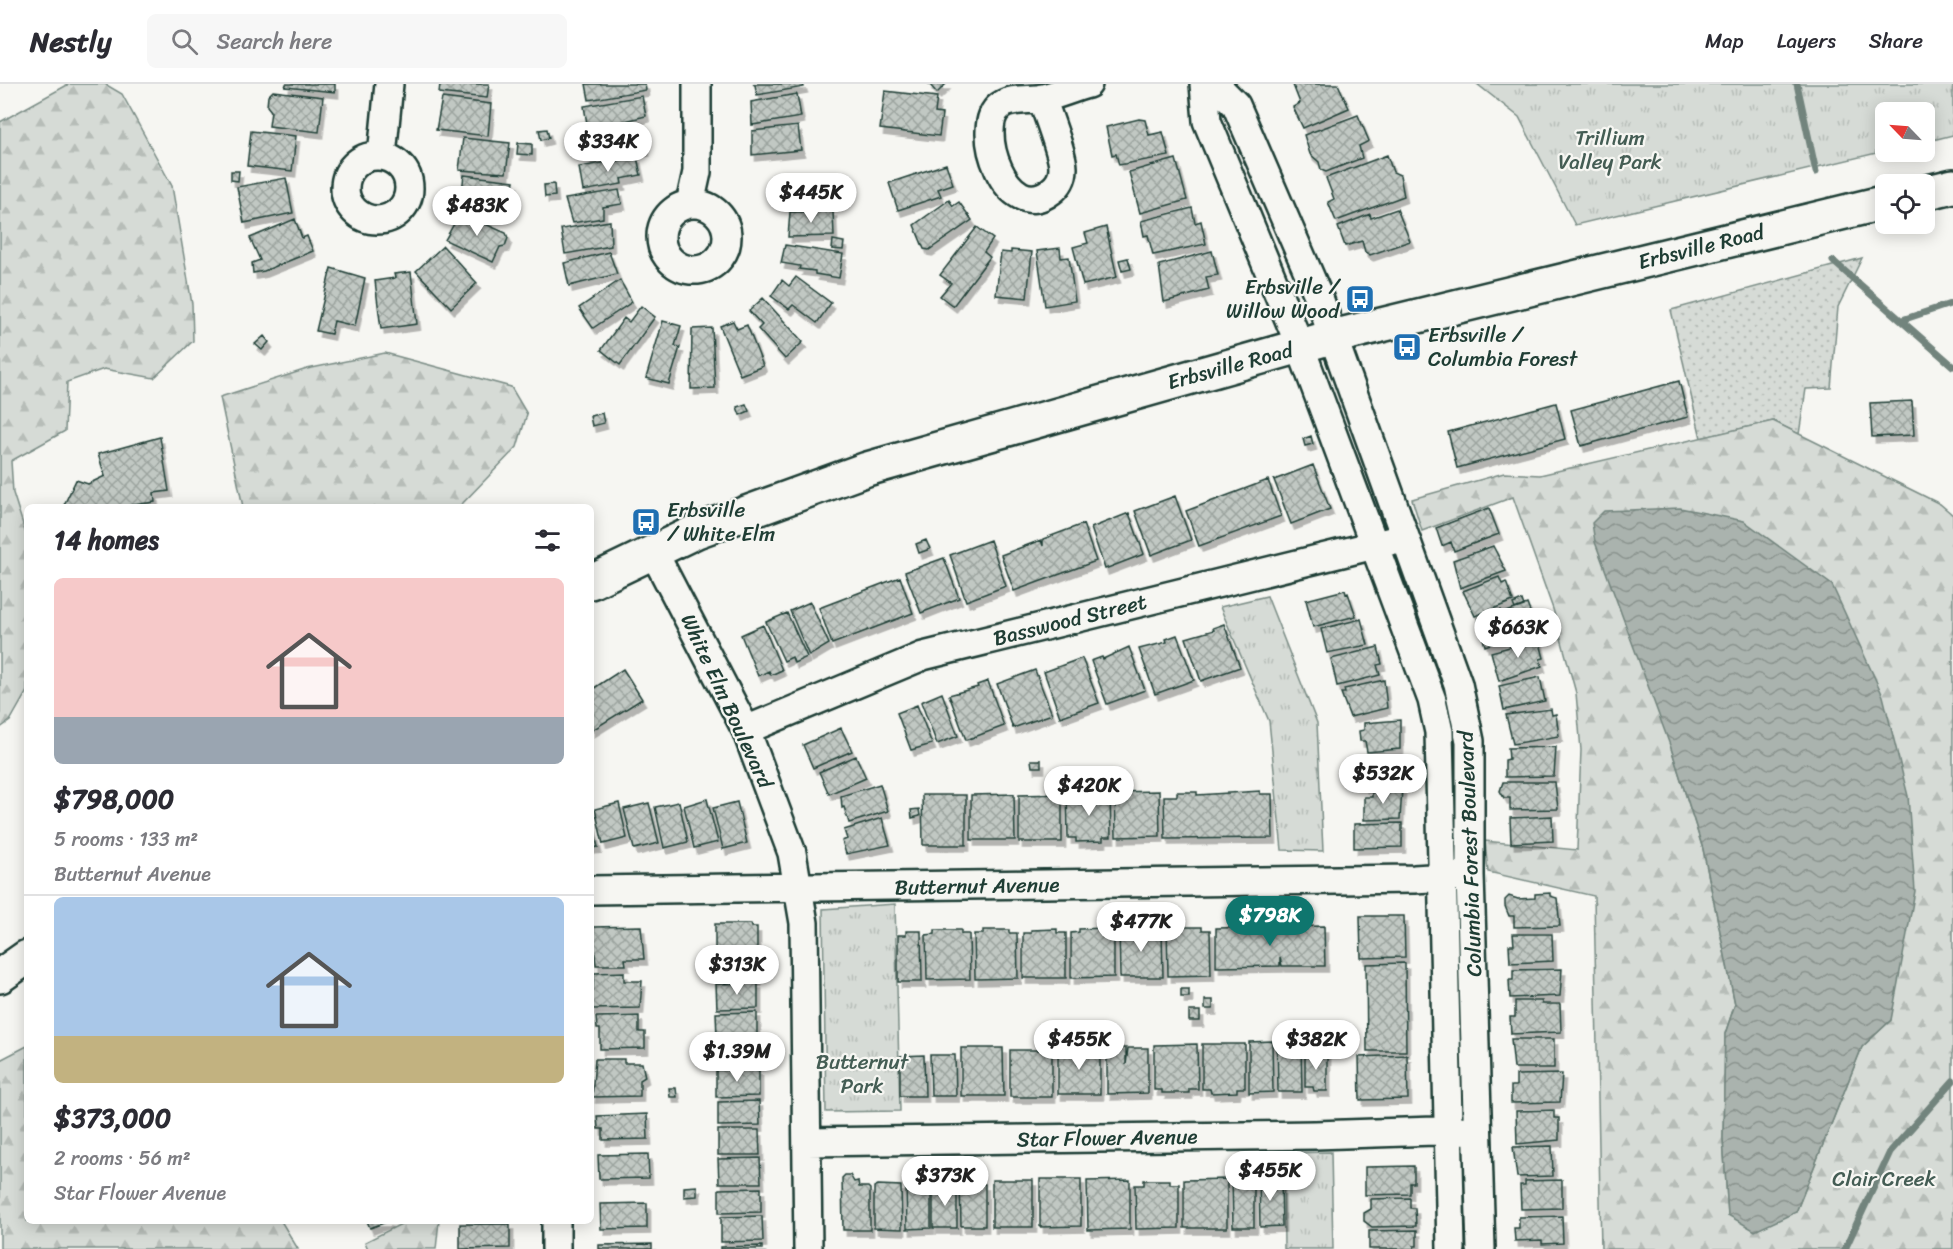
<!DOCTYPE html>
<html lang="en">
<head>
<meta charset="utf-8">
<style>
	:root { --surface:#fff; --page:#f7f7f7; --text:#2b2b33; --muted:#7c7c81; --line:#e1e1e2; --accent:#0f766e }
	body { margin:0; font-family:Sriracha,sans-serif; background:var(--page); color:var(--text); height:100vh; display:flex; flex-direction:column; font-size:22px; white-space:nowrap }
	* { box-sizing:border-box; margin:0 }
	p { font-size:20px; color:var(--muted) }
	.icon { flex:none; width:33px; height:33px; fill:none; stroke:currentColor; stroke-width:2; stroke-linecap:round; stroke-linejoin:round }
	.map { position:relative; flex:1; overflow:hidden }
	.side { position:absolute; left:24px; top:420px; width:570px; height:720px; display:flex; flex-direction:column; background:var(--surface); border-radius:9px; box-shadow:0 3px 15px #0003 }
	.side>* { flex:none }
	.needle { width:39px; rotate:295deg }
	.controls { position:absolute; left:1875px; top:18px; display:grid; gap:12px }
	.controls a { display:grid; place-items:center; width:60px; height:60px; border-radius:9px; background:var(--surface); box-shadow:0 3px 15px #0003; font-size:30px }
	.price { position:absolute; translate:-50% -51px; padding:0 14px; border-radius:21px; background:#fff; color:#222; font-size:20px; line-height:39px; filter:drop-shadow(0 2px 3px #0008) }
	.price::after { content:''; position:absolute; left:50%; top:36px; width:18px; height:14px; margin-left:-9px; background:inherit; clip-path:polygon(0 0,100% 0,50% 100%) }
	.price.on { background:var(--accent); color:#fff }
	ul { padding:0; list-style:none }
	li { display:grid; align-content:center; gap:12px; height:318px; padding:0 30px }
	li+li { border-top:2px solid var(--line) }
	li span { display:grid; place-items:center; height:186px; border-radius:9px; color:#555 }
	li>.icon { margin-inline-start:auto }
	span .icon { width:108px; height:108px; fill:#fffc; stroke-width:1 }
	li b { font-size:26px }
	h2 { display:flex; justify-content:space-between; align-items:center; height:72px; padding:0 30px; font-size:26px }
	header { display:flex; align-items:center; gap:36px; box-sizing:border-box; height:84px; padding:0 30px; background:var(--surface); border-bottom:2px solid var(--line) }
	header strong { font-size:28px }
	nav { display:flex; gap:33px; margin-inline-start:auto; font-size:21px }
	.search { width:420px; height:54px; background:var(--page); display:flex; align-items:center; gap:15px; box-sizing:border-box; padding:0 21px; border-radius:9px; color:var(--muted); font-size:22px }
	.map>svg:first-child { display:block }
</style>
</head>
<body>
<header>
<strong>Nestly</strong>
<div class="search"><svg class="icon" aria-label="search" viewBox="0 0 24 24"><circle cx="10" cy="10" r="6"/><path d="M15 15l6 6"/></svg>Search here</div>
<nav><a>Map</a><a>Layers</a><a>Share</a></nav>
</header>
<div class="map">
<svg width="1953" height="1165" viewBox="0 0 1953 1165">
	<defs>
		<pattern id="grass-dots" width="8" height="8" patternUnits="userSpaceOnUse" patternTransform="scale(1.5)"><rect width="8" height="8" fill="#d6dbd6"/><path d="M2 2h.1M6 6h.1" fill="none" stroke="#b7bdb8" stroke-width="1.8" stroke-linecap="round"/></pattern>
		<pattern id="forest-firs" width="22" height="20" patternUnits="userSpaceOnUse" patternTransform="scale(1.5)"><rect width="22" height="20" fill="#d6dbd6"/><path d="M5 1l3.5 6h-7zM16 11l3.5 6h-7z" fill="#b7bdb8"/></pattern>
		<pattern id="park-tufts" width="24" height="20" patternUnits="userSpaceOnUse" patternTransform="scale(1.5)"><rect width="24" height="20" fill="#d6dbd6"/><path d="M3 7l-1-3M5 7V3M7 7l1-3M15 17l-1-3M17 17v-4M19 17l1-3" fill="none" stroke="#b7bdb8"/></pattern>
		<pattern id="water-waves" width="16" height="10" patternUnits="userSpaceOnUse" patternTransform="scale(1.5)"><rect width="16" height="10" fill="#aab3ae"/><path d="M0 5q4-4 8 0t8 0" fill="none" stroke="#8a938e"/></pattern>
		<pattern id="building-cross-hatch" width="8" height="8" patternUnits="userSpaceOnUse" patternTransform="scale(1.5)"><rect width="8" height="8" fill="#c1c8c3"/><path d="M0 0l8 8M0 8l8-8" fill="none" stroke="#9ca49f"/></pattern>
		<filter id="shadow"><feDropShadow dx="3.5" dy="6" stdDeviation="0" flood-color="#0004"/></filter>
	</defs>
	<rect width="100%" height="100%" fill="#f6f6f2"/>
	<filter id="ink" filterUnits="userSpaceOnUse"><feTurbulence type="fractalNoise" baseFrequency=".0167" numOctaves="2"/><feDisplacementMap in="SourceGraphic" scale="12" xChannelSelector="R" yChannelSelector="G"/><feConvolveMatrix kernelMatrix="1 2 1 2 8 2 1 2 1" color-interpolation-filters="sRGB"/></filter>
	<g filter="url(#ink)">
		<path fill="url(#grass-dots)" stroke="#7a8c85" stroke-width="1.5" d="M1862,174l-24,49 -7,81 -25,1 -7,45 -26,-13 -72,17 -30,-128z"/>
		<path fill="url(#forest-firs)" stroke="#7a8c85" stroke-width="1.5" fill-rule="evenodd" d="M69,0h36l17,10 50,92 20,118 1,37 -39,37 -50,-9 -37,13 -2,49 -54,30 2,32 14,44v154l-17,30 -10,7v-606z
			M385,269l126,34 16,27 -10,33 -58,60h-216l-23,-110 87,-28z
			M1773,337l167,83 13,11v734h-352l-7,-353 -106,-24 -3,-31 92,9 4,-100 -5,-57 -23,-84 -40,-112 -91,34 -10,-32 92,-26 36,2zM1671,664l220,272 -29,27 -66,165 -68,3 -5,-77 2,-104 10,-30 -32,-155z
			M27,962v175h254l17,28h-298v-189z
			M407,1137h32l-3,28h-68l-3,-7z"/>
		<path fill="url(#park-tufts)" stroke="#7a8c85" stroke-width="1.5" d="M1477,0h476v51l-28,7 -1,-30h-38l-1,39 -310,74 -56,-108z
			M1267,512l50,127 6,128 -41,-1 -13,-129 -49,-114z
			M895,820l5,207 -74,1 -3,-203z
			M1331,1068l2,97h-49l-1,-96z"/>
		<path fill="url(#water-waves)" stroke="#72847d" stroke-width="1.5" d="M1680,424l64,13 88,64 51,111 25,100 7,95 -24,129 -29,27 -66,165 -41,19 -27,-16 -5,-77 2,-104 10,-30 -32,-155 -32,-101 -76,-206 -3,-19 12,-12z"/>
		<g fill="none" stroke-linecap="round" stroke-linejoin="round">
			<path stroke="#72847d" stroke-width="7" d="M1797,0l19,88
				M1833,177l120,105
				M1902,236l51,-17
				M1845,1165l45,-97 63,-71"/>
		</g>
		<path fill="url(#building-cross-hatch)" stroke="#1f3d34" stroke-width="1.5" filter="url(#shadow)" d="M286,0h49v8l-50,-5z
			M440,0h49l-2,14 -48,-5z
			M586,0h59l1,6 -57,10z
			M753,0h50l1,3 -47,8 -2,-10z
			M929,0h17l-9,9z
			M1296,0h42l11,24 -46,20 -10,-21 7,-4 -7,-18z
			M273,7l50,6 -4,35 -50,-6 2,-15 -4,-5 1,-10z
			M885,7l52,6 -2,16 7,1 -3,22 -59,-7z
			M797,10l4,23 -49,8 -1,-23z
			M642,12l4,20 -58,14 -4,-24z
			M442,14l49,6 -3,32 -52,-6z
			M1358,31l11,26 -10,5 3,12 -36,14 -5,-2 -2,-8 -9,-8 -6,-19z
			M1139,35l6,1 4,15 14,-3 6,24 -50,9 -3,-11 -4,1 -6,-28z
			M798,42l3,24 -49,5v-24z
			M547,45l2,9 -8,2 -2,-10z
			M623,45v6l20,-4 3,19 -58,10 -4,-24z
			M251,47l45,5 -4,35 -45,-5z
			M463,54l47,5 -4,30 -47,-3z
			M518,59l14,1v11l-15,-1z
			M1387,71l6,17 7,3 4,21 -68,25 -8,-19 6,-3 -8,-21z
			M637,73l4,18 -20,4 1,5 -39,7 -4,-24z
			M1176,75l11,41 -47,13 -11,-41z
			M946,80l7,20 -15,5 3,7 -43,14 -9,-27z
			M231,87h8l-1,10 -7,-1z
			M828,90l2,24 -39,4 -1,-4 -19,1 -1,-20z
			M464,91l50,6 -6,32 -48,-6z
			M286,94l7,35 -49,10 -7,-36z
			M554,100l1,12 -10,1 -1,-12z
			M619,106l3,14 -19,3v11l-31,5 -7,-24z
			M949,116l4,6 6,-4 13,18 -43,30 -5,-1 -10,-24z
			M1192,124l3,15 6,-2 5,23 -53,11 -5,-20 -4,1 -3,-15z
			M1397,125l13,32 -40,14 -5,-3 -3,-11 -17,5 -7,-19 32,-13 1,4z
			M833,127l1,25 -46,1 2,-25z
			M460,129l46,20 2,5 -3,8 -5,1 -7,15 -48,-22z
			M295,135l7,19 5,-2 6,15 -49,20 -11,2 -1,-10 8,-3 -10,-22z
			M610,137l1,25 -46,8 -4,-25z
			M977,143l16,12 -9,13 6,5 -37,49 -13,-10 11,-13 -11,-8z
			M1106,143l11,50 -34,8 -10,-38 15,-4 -3,-10z
			M833,156l11,2 -1,8 -11,-1z
			M785,161l58,9 -4,24 -24,-4v-3l-16,-2 1,-3 -19,-3z
			M443,162l34,37 -26,25 -35,-37z
			M1060,164l1,10 8,-1 6,44 -30,5 -8,-55z
			M1011,166l21,2 -5,46 -31,-3 5,-43 10,1z
			M1212,167l6,24 -12,2 3,13 -45,12 -5,-37z
			M609,168l8,22 -48,12 -5,-23z
			M1128,174l3,11 -9,2 -3,-11z
			M331,184l34,10 -10,48 -21,-5 -3,13 -15,-3z
			M411,188l6,52 -36,5 -6,-48 20,-3 -1,-4z
			M796,193l35,26 -14,20 -24,-18 -4,4 -18,-13 11,-16 7,6z
			M620,196l12,22 -39,26 -14,-20z
			M763,214l40,44 -18,17 -27,-30 4,-4 -13,-14z
			M641,222l14,11 -35,48 -19,-15 23,-32 5,4z
			M663,237l18,5 -6,20 5,1 -11,37 -23,-6z
			M733,237l4,8 10,-4 16,41 -23,9 -20,-49z
			M712,244l3,60 -24,1 1,-60z
			M264,252l5,6 -7,8 -7,-6z
			M1679,297l9,36 -107,29 -10,-36z
			M1912,317l2,34 -42,2 -2,-34z
			M1556,319l9,36 -108,29 -9,-36z
			M746,320l3,7 -9,4 -3,-8z
			M602,329l2,10 -12,3 -2,-10z
			M1311,352l2,8 -8,2 -2,-7z
			M160,353l9,54 -15,2 1,9 -37,5h-55l13,-27 12,4 17,-8 -7,-22z
			M1313,381l17,44 -39,15 -17,-44z
			M1268,396l13,36 -82,30 -13,-35z
			M1175,412l16,44 -40,15 -16,-44z
			M1489,424l10,26 -45,17 -3,-9 -9,4 -6,-18z
			M1129,429l15,41 -39,15 -14,-41z
			M1083,440l13,37 -82,30 -13,-36 40,-15 2,6v-7z
			M926,456l4,9 -11,4 -3,-9z
			M990,456l16,46 -40,15 -16,-46z
			M1493,462l13,25 -46,17 -7,-28z
			M944,474l15,40 -38,15 -16,-41z
			M900,493l13,36 -81,31 -13,-36z
			M1499,493l3,7 4,-2 7,19 -38,15 -12,-25z
			M1345,506l1,4 2,-1 8,23 -43,11 -7,-27z
			M1522,516l2,6 -9,3 -2,-5z
			M810,518l19,42 -20,12 -19,-45z
			M1527,520l9,23 -51,19 -7,-27 23,-9 1,4z
			M787,529l20,44 -13,6 -2,-6 -8,4 -18,-39z
			M1361,535l7,26 -41,8 -6,-24z
			M1224,540l16,43 -39,14 -15,-43 28,-8 -1,-2z
			M763,541l19,45 -11,5 -2,-4 -11,5 -17,-41z
			M1177,551l17,45 -39,14 -16,-45 28,-7 -1,-3z
			M1539,555l5,19 -4,1 2,7 -43,15 -8,-29z
			M1129,563l16,43 -38,14 -16,-43 11,-4 1,2z
			M1378,563l4,17 -5,1 3,10 -43,11 -6,-27z
			M1082,574l17,45 -39,14 -16,-45z
			M623,585l19,30 -51,32v-41z
			M1035,586l17,44 -39,14 -16,-44z
			M1540,593l5,24 -41,9 -5,-24z
			M1384,596l3,28 -37,9 -9,-24h4l-1,-4z
			M988,597l16,45 -38,14 -17,-45 29,-8 -1,-2z
			M942,609l16,43 -21,8 -16,-42z
			M917,621l15,39 -21,6 -14,-37z
			M1551,625l1,6 4,-1 3,22 -46,8 -7,-29z
			M1400,636v29l-33,3 -2,-11h-5l-1,-10 5,-1v-7z
			M841,644l11,23 -39,17 -10,-23z
			M1556,663l-2,29 -49,1v-17l4,-1 -1,-11z
			M856,672l10,22 -37,16 -10,-22z
			M1363,673h35l3,29 -37,1v-8h-5v-10h4z
			M1031,676h10v7h-9z
			M1503,698h52l3,27 -48,1v-12h-6l-4,-7z
			M880,700l8,27 -39,12 -5,-16 -2,1 -1,-12z
			M1402,705l-2,30 -36,1v-23h8v-7z
			M1159,707l1,45 -44,1 -1,-45z
			M1260,707v3h12l1,44 -108,1 -1,-43h13v-4h20v3z
			M1067,709h43l1,44h-8v4l-27,1v-4h-8z
			M1014,710l1,46h-44v-45z
			M1062,710v48h-43v-47z
			M922,711h44v50h-43z
			M707,715l11,43 -24,6 -10,-42z
			M679,718l9,40 -24,6 -9,-41z
			M737,718l10,41 -24,6 -10,-41z
			M619,719l8,35 -24,6 -8,-35z
			M649,719l10,40 -25,6 -10,-40z
			M919,725l1,7 -8,2 -1,-8z
			M1552,732l1,25 -42,2 -1,-25z
			M591,734l7,29 -7,1z
			M882,734l8,27 -44,9 -4,-13 5,-2 -3,-9z
			M1402,739v24l-48,1v-24z
			M1550,809v3l7,2 3,28 -46,1v-11h-5l-4,-10v-6l4,-4 9,3 17,-1v-4z
			M1360,832h44l1,41 -44,1z
			M715,840h36l1,3h5v24l-42,1z
			M641,842l3,33h-19l1,6h-30l-4,-38z
			M1324,842l1,40h-43l-2,-9v9l-64,1v-39z
			M1176,843h26v3h8l1,45 -43,1 -1,-45h9z
			M1105,844v4h9v45l-43,1v-45l8,-1v-3z
			M1128,844h25v4l9,-1 1,46h-43l-1,-45h8z
			M1057,845v4h9v45h-43v-45h8v-3z
			M935,846h26v4h8l1,45 -43,1 -1,-45 9,-1z
			M983,846h26v3h8l1,45 -43,1 -1,-45h9z
			M906,847h15l1,51h-24v-47h8z
			M1513,850h39l1,27 -43,2 -1,-18h5z
			M757,871l1,25h-42l-1,-24z
			M1405,879l1,88h-39l-1,-87z
			M1562,885l-2,27 -50,2 -1,-18h4v-10z
			M624,888v9h18l-2,27 -49,1 3,-36z
			M758,899v25l-41,1 -1,-25z
			M1181,905h8v8h-8z
			M1205,916h8v9h-8z
			M1515,917h27v3h18l1,28 -50,2 -1,-17h5z
			M1189,927h11v10h-11z
			M757,928v25h-40l-1,-24z
			M639,932v16h6v16l-45,1v-20h-3l-1,-12z
			M1511,955h43v29h-40z
			M759,957l1,23 -43,1 -4,-23z
			M1272,957l1,51 -24,1v-51z
			M1301,957l1,51h-24l-1,-50z
			M1197,960l1,45h-9v4h-27v-3h-8v-45z
			M1202,960h43v44h-8v4l-26,1 -1,-4h-8z
			M961,964h42l1,48h-43z
			M1078,964v18l1,-17 21,-1v46h-42v-45z
			M1107,964h19v17l2,-17h20v45l-41,1z
			M1010,966h42v47h-42z
			M1327,967v40h-13l-1,-4h-8v-35z
			M924,971l1,41h-25v-40z
			M930,971h25l1,41h-25z
			M1407,971l1,44 -48,1 -1,-43z
			M595,975h29v4h18l3,14 -5,3v16l-48,1z
			M716,986h43v26l-43,1z
			M1562,990l-2,28 -49,1v-17h5v-11z
			M669,1004h7l1,9h-7z
			M759,1017l1,24 -42,1v-24z
			M1554,1026v8h5v22l-42,4 -1,-33z
			M647,1030l1,25 -45,1v-11h-5l-1,-13z
			M718,1046h41l1,25h-42z
			M1552,1062l1,30 -36,1 -4,-30z
			M648,1070l1,24 -50,1 -1,-24z
			M760,1074l1,25h-42l-1,-24z
			M1414,1082v17h-4v11l-45,1v-28z
			M845,1091h5l4,7 4,-1 1,6h9l2,2v41h-27l-1,-52z
			M1254,1094v49h-21l-1,-48z
			M1259,1094h22l1,48 -22,1z
			M1040,1095h41v47l-41,1z
			M1227,1095v49h-43v-48z
			M992,1096h41v47h-41z
			M1130,1096v49l-42,1 -1,-49z
			M1144,1096h26v4h9v44l-43,1 -1,-44h9z
			M1562,1096v28l-41,1 -1,-24h5v-4z
			M960,1100h25v42h-24z
			M878,1101l23,1 1,43 -28,-1v-41z
			M957,1101v43h-24v-42z
			M697,1102v10l-13,1v-10z
			M906,1103h25v41l-24,1z
			M761,1104v24l-42,1v-24z
			M1410,1114v10h5l1,18 -44,1 -8,-6v-8l7,-4v-10z
			M647,1119v25l-46,1 -1,-25z
			M762,1132l1,25 -42,1v-25z
			M1562,1132l1,27 -21,1v-4l-27,1 -1,-13h5v-11z
			M367,1137h22l-19,7z
			M460,1140h50v24l-50,1z
			M1417,1146v16h-3v3h-45v-18z
			M652,1160v5h-53v-4z
			M762,1162v3h-41v-2z"/>
		<g fill="none" stroke-linecap="round" stroke-linejoin="round">
			<g stroke="#1f3d34" stroke-width="32">
				<path id="minor" d="M1204,0l3,37 93,225 132,354 7,32 12,517
					M1215,0l21,21 82,190 140,389 12,57v134l11,374
					M1042,14c5,16 21,56 21,70 0,10 -5,18 -12,23 -44,35 -79,-64 -51,-85 12,-9 30,-5 44,-8 15,-4 29,-10 44,-14
					M345 104a32 32 0 1 1 64 0a32 32 0 1 1-64 0Z
					M382,72l7,-72
					M661 153a33 33 0 1 1 66 0a33 33 0 1 1-66 0Z
					M690,120l7,-32v-88
					M653,467l93,179 46,123 12,70 4,326
					M746,646l177,-74 468,-115
					M591,806l823,-11 48,-3
					M807,1058l508,-7 150,-5
					M556,1137v28"/>
			</g>
			<g stroke="#1f3d34" stroke-width="38">
				<path id="major" d="M1924,109l29,-7
					M591,498l106,-51 170,-62 465,-132 554,-135
					M0,892l27,-19"/>
			</g>
			<use href="#minor" stroke="#f6f6f2" stroke-width="27"/>
			<use href="#major" stroke="#f6f6f2" stroke-width="33"/>
		</g>
	</g>
	<defs>
		<g id="bus-square" transform="scale(1.5)"><rect x="-9" y="-9" width="18" height="18" rx="4" fill="#1f6fb2" stroke="#f6f6f2"/><path d="M-5-6H5V4H4V6H2V4H-2V6H-4V4H-5ZM-3.5-4V0h7V-4ZM-3.5 1.2v1.5H-2V1.2ZM2 1.2v1.5H3.5V1.2Z" fill="#fff"/></g>
	</defs>
	<g fill-rule="evenodd">
		<use href="#bus-square" x="1360" y="215"/>
		<use href="#bus-square" x="1407" y="263"/>
		<use href="#bus-square" x="646" y="438"/>
	</g>
	<g text-anchor="middle" stroke-width="4.5" stroke-linejoin="round" paint-order="stroke">
		<g font-size="21" fill="#445d54" stroke="#f6f6f2">
			<text x="1610" y="61">Trillium<tspan x="1610" dy="24">Valley Park</tspan></text>
			<text x="862" y="985">Butternut<tspan x="862" dy="24">Park</tspan></text>
			<text x="1884" y="1102">Clair Creek</text>
		</g>
		<g font-size="21" fill="#1f3d34" stroke="#f6f6f2">
			<text transform="translate(1701 163) rotate(-14)" y="7">Erbsville Road</text>
			<text transform="translate(1230 282) rotate(-15)" y="7">Erbsville Road</text>
			<text transform="translate(1070 536) rotate(-14)" y="7">Basswood Street</text>
			<text transform="translate(727 617) rotate(65)" y="7">White Elm Boulevard</text>
			<text transform="translate(1470 770) rotate(-92)" y="7">Columbia Forest Boulevard</text>
			<text transform="translate(977 802) rotate(-1)" y="7">Butternut Avenue</text>
			<text transform="translate(1107 1054) rotate(-1)" y="7">Star Flower Avenue</text>
		</g>
		<g font-size="21" fill="#1f3d34" stroke="#f6f6f2" text-anchor="start">
			<text x="1339" y="210" text-anchor="end">Erbsville /<tspan x="1339" dy="24">Willow Wood</tspan></text>
			<text x="1428" y="258">Erbsville /<tspan x="1428" dy="24">Columbia Forest</tspan></text>
			<text x="667" y="433">Erbsville<tspan x="667" dy="24">/ White Elm</tspan></text>
		</g>
	</g>
</svg>
<div class="controls">
<a><svg class="needle" viewBox="-14 -14 28 28"><path d="M0-13l5 13h-10z" fill="#e53935"/><path d="M0 13l5-13h-10z" fill="#7c7c81"/></svg></a>
<a><svg class="icon" aria-label="locate" viewBox="0 0 24 24"><circle cx="12" cy="12" r="6"/><path d="M12 2v4M12 18v4M2 12h4M18 12h4"/></svg></a>
</div>
<b class="price" style="left:608px;top:89px">$334K</b>
<b class="price" style="left:811px;top:140px">$445K</b>
<b class="price" style="left:477px;top:153px">$483K</b>
<b class="price" style="left:1518px;top:575px">$663K</b>
<b class="price" style="left:1383px;top:721px">$532K</b>
<b class="price" style="left:1089px;top:733px">$420K</b>
<b class="price on" style="left:1270px;top:863px">$798K</b>
<b class="price" style="left:1141px;top:869px">$477K</b>
<b class="price" style="left:737px;top:912px">$313K</b>
<b class="price" style="left:1079px;top:987px">$455K</b>
<b class="price" style="left:1316px;top:987px">$382K</b>
<b class="price" style="left:737px;top:999px">$1.39M</b>
<b class="price" style="left:1270px;top:1118px">$455K</b>
<b class="price" style="left:945px;top:1123px">$373K</b>
<section class="side">
<h2>14 homes<svg class="icon" aria-label="filters" viewBox="0 0 24 24"><path d="M4 7h16M4 17h16"/><circle cx="9" cy="7" r="2"/><circle cx="15" cy="17" r="2"/></svg></h2>
<ul>
<li><span style="background:linear-gradient(#f6c9c9 75%,#9aa5b1 0)"><svg class="icon" aria-label="home" viewBox="0 0 24 24"><path d="M3 11l9-7 9 7M6 9v11h12V9"/></svg></span><div><b>$798,000</b><p>5 rooms · 133 m²</p><p>Butternut Avenue</p></div></li>
<li><span style="background:linear-gradient(#a9c7e8 75%,#c2b280 0)"><svg class="icon" aria-label="home" viewBox="0 0 24 24"><path d="M3 11l9-7 9 7M6 9v11h12V9"/></svg></span><div><b>$373,000</b><p>2 rooms · 56 m²</p><p>Star Flower Avenue</p></div></li>
</ul>
</section>
</div>
</body>
</html>
